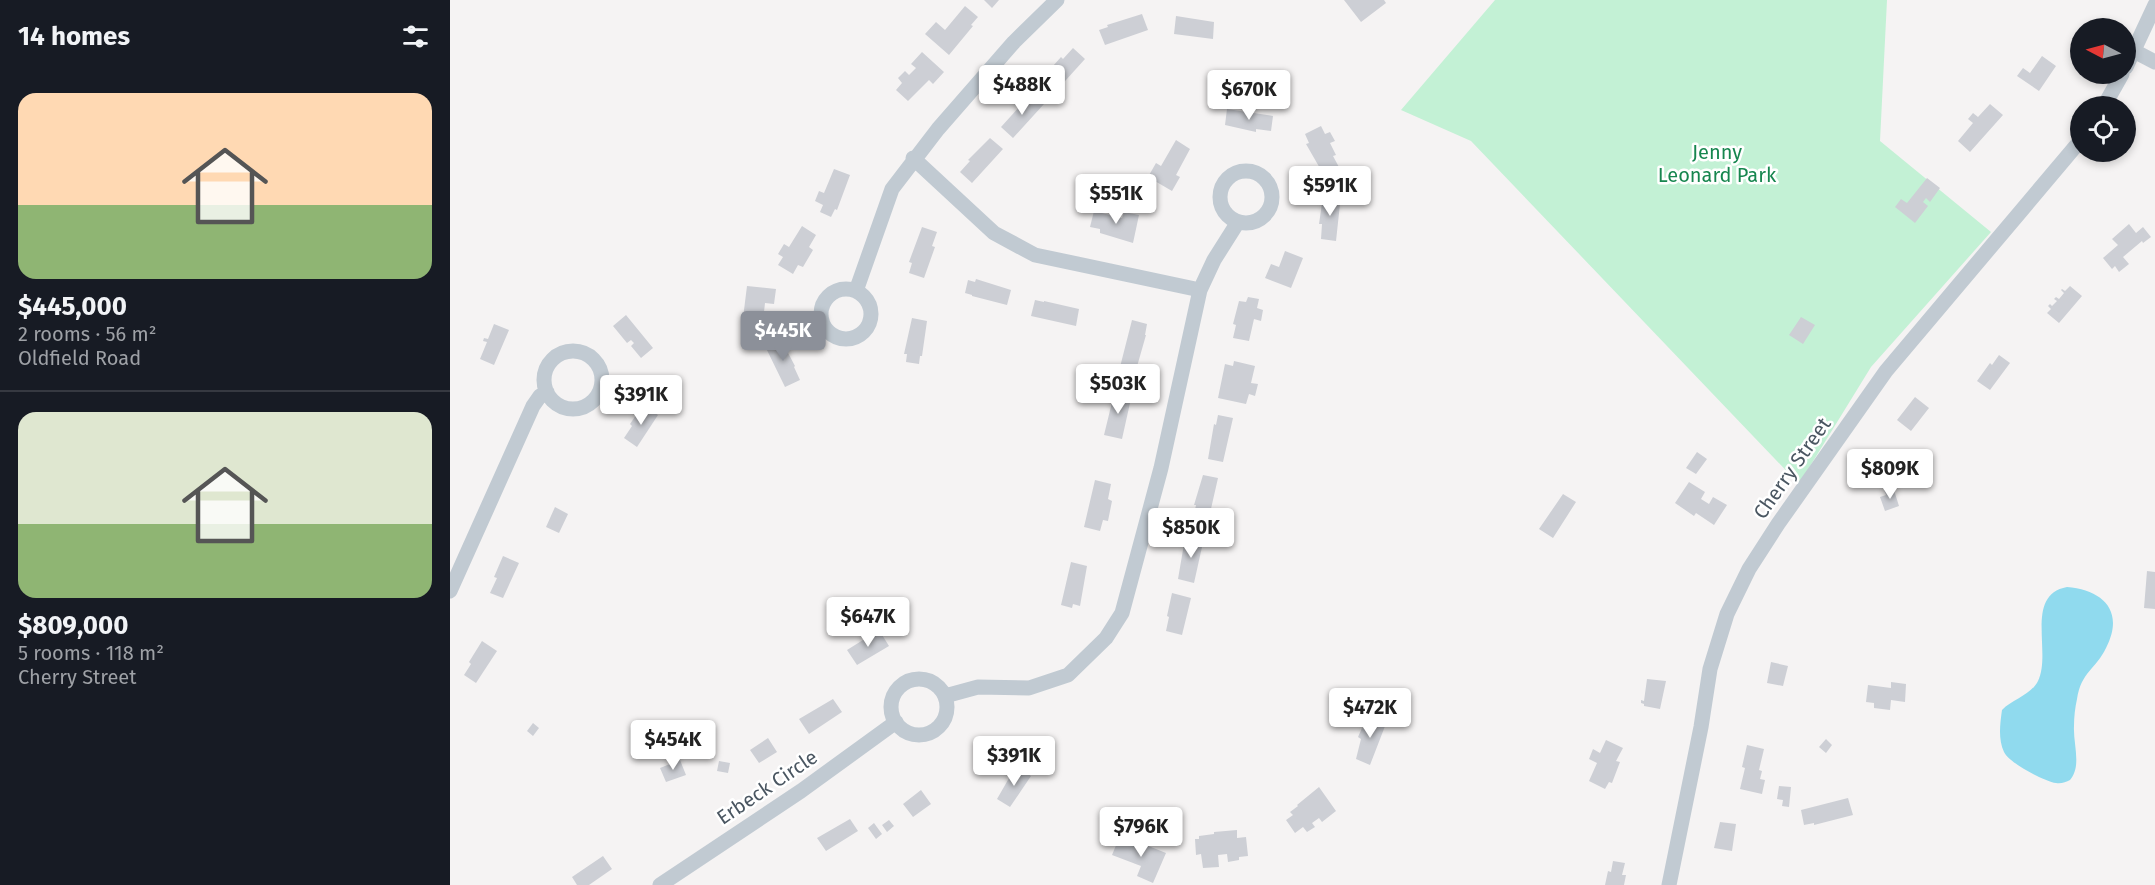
<!DOCTYPE html>
<html lang="en">
<head>
<meta charset="utf-8">
<style>
	:root { --surface:#171b24; --page:#242831; --text:#f1f3f6; --muted:#9ea1a6; --line:#363941; --accent:#8c9099 }
	body { margin:0; font-family:"Fira Sans",sans-serif; background:var(--page); color:var(--text); height:100vh; display:flex; flex-direction:column; font-size:22px; white-space:nowrap }
	* { box-sizing:border-box; margin:0 }
	p { font-size:20px; color:var(--muted) }
	.icon { flex:none; width:33px; height:33px; fill:none; stroke:currentColor; stroke-width:2; stroke-linecap:round; stroke-linejoin:round }
	.map { position:relative; flex:1; overflow:hidden }
	.sheet { display:flex; flex-direction:column; background:var(--surface); width:450px }
	.sheet>* { flex:none }
	.needle { width:39px; rotate:276deg }
	.controls { position:absolute; left:1620px; top:18px; display:grid; gap:12px }
	.controls a { display:grid; place-items:center; width:66px; height:66px; border-radius:50%; background:var(--surface); box-shadow:0 3px 9px #0003; font-size:30px }
	.price { position:absolute; translate:-50% -51px; padding:0 14px; border-radius:6px; background:#fff; color:#222; font-size:20px; line-height:39px; filter:drop-shadow(0 2px 3px #0008) }
	.price::after { content:''; position:absolute; left:50%; top:36px; width:18px; height:14px; margin-left:-9px; background:inherit; clip-path:polygon(0 0,100% 0,50% 100%) }
	.price.on { background:var(--accent); color:#fff }
	ul { padding:0; list-style:none }
	li { display:grid; align-content:center; gap:12px; height:318px; padding:0 18px }
	li+li { border-top:2px solid var(--line) }
	li span { display:grid; place-items:center; height:186px; border-radius:18px; color:#555 }
	li>.icon { margin-inline-start:auto }
	span .icon { width:108px; height:108px; fill:#fffc; stroke-width:1 }
	li b { font-size:26px }
	h2 { display:flex; justify-content:space-between; align-items:center; height:72px; padding:0 18px; font-size:26px }
	main { display:flex; flex:1; min-height:0 }
	.map>svg:first-child { display:block }
</style>
</head>
<body>
<main>
<section class="sheet">
<h2>14 homes<svg class="icon" aria-label="filters" viewBox="0 0 24 24"><path d="M4 7h16M4 17h16"/><circle cx="9" cy="7" r="2"/><circle cx="15" cy="17" r="2"/></svg></h2>
<ul>
<li><span style="background:linear-gradient(#ffd9b3 60%,#8fb573 0)"><svg class="icon" aria-label="home" viewBox="0 0 24 24"><path d="M3 11l9-7 9 7M6 9v11h12V9"/></svg></span><div><b>$445,000</b><p>2 rooms · 56 m²</p><p>Oldfield Road</p></div></li>
<li><span style="background:linear-gradient(#dfe7d0 60%,#8fb573 0)"><svg class="icon" aria-label="home" viewBox="0 0 24 24"><path d="M3 11l9-7 9 7M6 9v11h12V9"/></svg></span><div><b>$809,000</b><p>5 rooms · 118 m²</p><p>Cherry Street</p></div></li>
</ul>
</section>
<div class="map">
<svg width="1705" height="885" viewBox="0 0 1705 885">
	<rect width="100%" height="100%" fill="#f5f3f3"/>
	<path fill="#c3f1d5" d="M1045,0h392l-7,141 111,91 -120,135 -72,117 -328,-343 -70,-31z"/>
	<path fill="#90daee" d="M1617,587c36,3 58,24 39,61 -10,21 -25,24 -29,51 -2,9 -3,18 -3,27 -1,18 8,40 -4,54 -4,2 -9,4 -14,3 -12,-2 -47,-20 -52,-31 -6,-13 -4,-28 -2,-42 11,-11 29,-15 36,-29 14,-28 -14,-86 29,-94z"/>
	<path fill="#cdcfd5" d="M534,0h15l-7,8z
		M894,0h40l2,3 -25,19z
		M515,6l13,11 -7,8 2,1 -24,29 -24,-21 11,-12 9,8z
		M692,14l6,16 -43,15 -6,-15 9,-3 -1,-2z
		M726,16l38,6 -1,17 -39,-5z
		M623,48l12,11 -29,32 -8,-7 3,-4 -6,-5 16,-18 2,2z
		M472,52l22,20 -11,12 -4,-4 -21,21 -12,-11 6,-7 -4,-5 7,-7 4,4 7,-7 -5,-4z
		M1592,56l14,10 -17,25 -22,-15 6,-8 7,5z
		M582,93l12,11 -31,34 -12,-11z
		M1540,104l13,11 -33,37 -12,-11 15,-18 -5,-4 5,-6 5,4z
		M777,109l46,7 -2,15 -15,-2v3l-31,-7z
		M871,126l4,8 5,-2 5,9 -5,2 6,12 -3,1 7,13 -15,8 -19,-33 3,-1 -4,-9z
		M540,138l13,11 -31,34 -12,-11 10,-11 -2,-1z
		M726,140l14,9 -14,26 4,2 -8,14 -24,-14 8,-14 5,3z
		M384,169l16,6 -13,35 -2,-1 -4,8 -11,-5 3,-7 -8,-4 4,-10 5,2z
		M1477,178l13,10 -10,14 -4,-4 -3,4 5,4 -13,17 -20,-16 6,-8 6,4z
		M875,193l16,2 -5,46 -15,-2 1,-15h-3l3,-21h2z
		M644,211l28,7 2,-6 15,3 -6,28 -33,-10v-4l-10,-2z
		M1679,224l7,9 7,-6 8,10 -8,6 -1,-2 -19,16 6,7 -10,8 -4,-6 -3,3 -9,-11 15,-13 -6,-6z
		M352,226l14,9 -7,12 4,3 -10,17 -5,-2 -5,9 -15,-9 5,-8 -5,-3 6,-10 5,3z
		M472,227l15,5 -5,14 3,1 -11,31 -15,-5 3,-10 -3,-1z
		M835,251l18,7 -12,30 -26,-10 6,-14 8,3z
		M526,279l35,11 -4,15 -35,-9v-1l-7,-2 3,-13 7,2z
		M297,286l29,3 -2,15 -9,-1 -2,18 -20,-3z
		M1620,286l12,10 -23,27 -12,-10 4,-4 -3,-3 2,-2 2,2 5,-5 -3,-2 2,-2 3,2 5,-6 -3,-3 1,-1 3,2z
		M798,297l11,2 -2,9 6,2 -2,11 -7,-2 -5,22 -16,-3 3,-13 -3,-1 6,-23 7,1z
		M585,300l9,2v-1l35,8 -3,17 -45,-10z
		M176,315l27,33 -12,10 -10,-12 3,-3 -3,-3 -4,3 -14,-17z
		M1351,317l14,8 -12,19 -14,-9z
		M462,318l15,3 -5,35h-2l-1,8 -13,-2 1,-8h-3z
		M682,320l15,4 -2,11h1l-10,35 -16,-3z
		M44,324l15,6 -15,35 -14,-6 7,-17 -4,-1 1,-3 4,1z
		M330,338l15,28 -1,1 6,13 -15,7 -20,-41z
		M1549,355l11,8 -20,27 -13,-9 13,-18 2,2z
		M784,361l21,5 -4,17 7,1 -3,12 -6,-2 -3,10 -28,-6 7,-34 8,2z
		M665,390l17,4 -10,45 -18,-4z
		M1465,397l14,11 -18,23 -14,-11z
		M193,405l15,10 -21,32 -13,-9 8,-12 -2,-2z
		M768,415l15,3 -10,44 -15,-3 6,-35 2,1z
		M1247,452l10,7 -11,15 -10,-6z
		M1440,463l4,15 -15,4 -5,-14z
		M753,475l15,3 -10,44 -15,-3 3,-14h-2z
		M645,480l16,4 -3,15 4,2 -4,20 -5,-1 -3,11 -16,-4z
		M1239,482l16,10 -4,7 8,5 4,-7 14,8 -13,20 -18,-12 -2,3 -19,-13z
		M1443,487l6,19 -14,5 -5,-14 6,-2 -2,-5z
		M1113,494l13,8 -23,36 -14,-9z
		M105,507l13,7 -9,19 -13,-6z
		M739,535l15,3 -10,45 -16,-4 6,-35h3z
		M53,556l16,7 -16,35 -13,-5 7,-15 -3,-1z
		M621,562l16,4 -7,40 -7,-2 -1,4 -11,-3z
		M1697,571l8,1v37l-11,-1z
		M722,593l19,5 -9,37 -16,-4 3,-14 -2,-1z
		M429,630l10,16 -32,19 -10,-15z
		M32,641l15,10 -21,32 -12,-8 7,-11 -2,-2z
		M1321,662l17,4 -5,20 -16,-3z
		M1197,679l19,2 -6,28 -16,-3v-2l-3,-1v-3l3,1z
		M1441,682l15,2 -1,18 -14,-2 -1,10 -16,-2v-5l-8,-1 2,-17 23,3z
		M383,699l9,13 -33,22 -10,-15z
		M920,715l17,6 -17,44 -14,-6 5,-20 -3,-2 4,-9 3,1z
		M83,723l6,5 -6,8 -6,-5z
		M318,738l9,14 -18,11 -9,-13z
		M1376,739l6,6 -6,8 -7,-6z
		M1156,740l17,8 -7,13 4,1 -8,21 -3,-1 -4,7 -16,-8 8,-18 -8,-4 4,-10 7,4z
		M1297,745l17,4 -5,21 3,1 -2,8 5,1 -3,14 -22,-5 5,-21 -3,-1z
		M230,760l6,15 -20,7 -6,-14z
		M269,761l11,2 -2,10 -11,-2z
		M566,766l15,10 -21,31 -13,-8z
		M1329,786l12,1 -2,20 -7,-1 1,-6 -6,-1z
		M869,787l17,24 -14,11 -3,-4 -7,5 3,4 -8,5 -4,-5 -8,6 -9,-13 7,-5 -3,-3 8,-6 -1,-1z
		M471,790l10,14 -18,13 -10,-13z
		M1398,798l5,17 -39,10v-2l-10,2 -3,-15z
		M400,819l8,12 -32,20 -9,-13z
		M439,820l5,6 -7,6 -5,-7z
		M1270,822l16,2 -4,27 -18,-3z
		M424,823l8,11 -6,5 -8,-11z
		M787,830v8l9,-1 2,19 -9,1v3l-11,2 -1,-8 -9,1 1,12 -16,1 -2,-14 -5,1 -1,-16h4v-3l15,-2v-2z
		M669,838l10,4 2,-3 35,14 -13,30 -16,-7 4,-10 -29,-11z
		M153,856l9,13 -23,16h-12l-5,-8z
		M1163,861l12,2 -3,12h4l-2,10h-19l3,-14 3,1z"/>
	<g fill="none" stroke-linecap="round" stroke-linejoin="round">
		<path stroke="#c1cad2" stroke-width="15" d="M1684,51l21,11
			M1676,67l29,-62
			M1654,106l18,-32
			M463,158l81,75 41,22 165,35
			M770 197a26 26 0 1 1 52 0a26 26 0 1 1-52 0Z
			M371 314a25 25 0 1 1 50 0a25 25 0 1 1-50 0Z
			M406,291l36,-102 46,-60 76,-87 43,-42
			M94 380a29 29 0 1 1 58 0a29 29 0 1 1-58 0Z
			M0,591l83,-185 7,-10 7,-4
			M441 707a28 28 0 1 1 56 0a28 28 0 1 1-56 0Z
			M495,696l33,-9 51,1 39,-13 38,-37 16,-25 39,-145 39,-178 14,-30 24,-38
			M210,885l141,-94 95,-69
			M1219,885l32,-158 9,-58 17,-55 22,-45 29,-45 108,-153 194,-230"/>
	</g>
	<g text-anchor="middle" stroke-width="5" stroke-linejoin="round" paint-order="stroke">
		<g font-size="20" fill="#17864f" stroke="#fff">
			<text x="1267" y="159">Jenny<tspan x="1267" dy="23">Leonard Park</tspan></text>
		</g>
		<g font-size="20" fill="#4a5661" stroke="#fff">
			<text transform="translate(1342 468) rotate(-55)" y="7">Cherry Street</text>
			<text transform="translate(317 787) rotate(-34)" y="7">Erbeck Circle</text>
		</g>
	</g>
</svg>
<div class="controls">
<a><svg class="needle" viewBox="-14 -14 28 28"><path d="M0-13l5 13h-10z" fill="#e53935"/><path d="M0 13l5-13h-10z" fill="#9ea1a6"/></svg></a>
<a><svg class="icon" aria-label="locate" viewBox="0 0 24 24"><circle cx="12" cy="12" r="6"/><path d="M12 2v4M12 18v4M2 12h4M18 12h4"/></svg></a>
</div>
<b class="price" style="left:572px;top:116px">$488K</b>
<b class="price" style="left:799px;top:121px">$670K</b>
<b class="price" style="left:880px;top:217px">$591K</b>
<b class="price" style="left:666px;top:225px">$551K</b>
<b class="price on" style="left:333px;top:362px">$445K</b>
<b class="price" style="left:668px;top:415px">$503K</b>
<b class="price" style="left:191px;top:426px">$391K</b>
<b class="price" style="left:1440px;top:500px">$809K</b>
<b class="price" style="left:741px;top:559px">$850K</b>
<b class="price" style="left:418px;top:648px">$647K</b>
<b class="price" style="left:920px;top:739px">$472K</b>
<b class="price" style="left:223px;top:771px">$454K</b>
<b class="price" style="left:564px;top:787px">$391K</b>
<b class="price" style="left:691px;top:858px">$796K</b>
</div>
</main>
</body>
</html>
